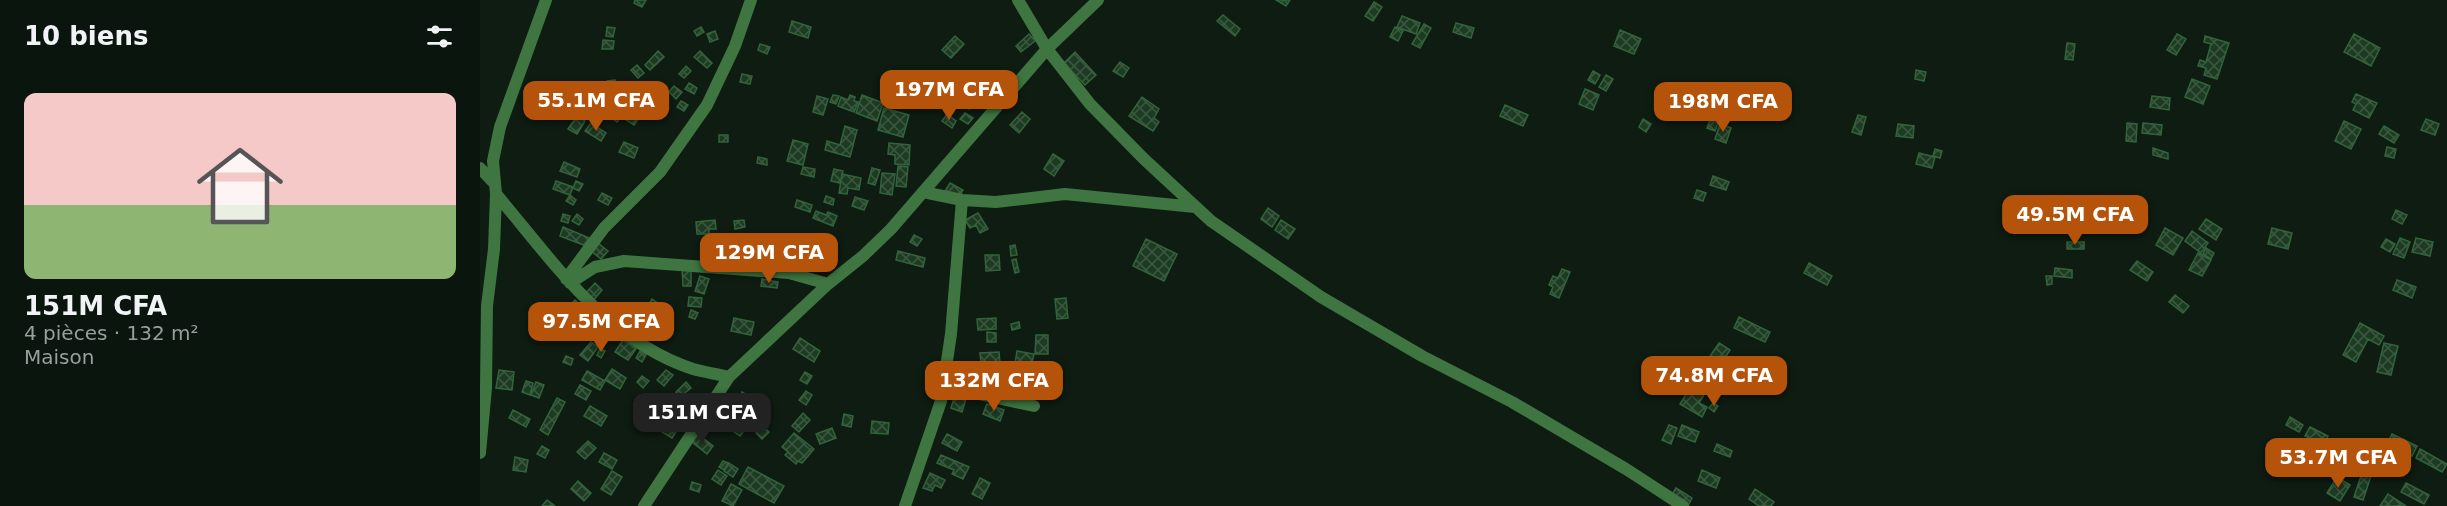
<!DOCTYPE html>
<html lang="fr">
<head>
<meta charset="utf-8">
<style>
	:root { --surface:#0a150d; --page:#131e16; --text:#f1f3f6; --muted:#999f9d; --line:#2a342e; --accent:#b45309 }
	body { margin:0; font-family:"DejaVu Sans",sans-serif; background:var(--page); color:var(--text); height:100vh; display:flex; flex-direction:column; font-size:22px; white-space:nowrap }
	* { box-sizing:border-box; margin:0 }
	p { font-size:20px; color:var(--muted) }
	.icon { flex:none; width:33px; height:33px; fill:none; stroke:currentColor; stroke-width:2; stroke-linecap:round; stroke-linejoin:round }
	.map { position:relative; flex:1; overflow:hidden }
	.sheet { display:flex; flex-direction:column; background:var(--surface); width:480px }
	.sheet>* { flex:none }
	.price { position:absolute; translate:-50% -51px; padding:0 14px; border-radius:12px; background:var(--accent); color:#fff; font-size:20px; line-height:39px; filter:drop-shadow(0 2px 3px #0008) }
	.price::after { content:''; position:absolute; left:50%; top:36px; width:18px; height:14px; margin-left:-9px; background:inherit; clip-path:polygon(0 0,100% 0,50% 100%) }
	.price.current { background:#222; color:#fff }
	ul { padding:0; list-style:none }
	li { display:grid; align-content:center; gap:12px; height:318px; padding:0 24px }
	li+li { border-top:2px solid var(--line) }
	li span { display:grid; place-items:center; height:186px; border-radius:12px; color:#555 }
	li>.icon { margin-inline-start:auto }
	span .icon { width:108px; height:108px; fill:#fffc; stroke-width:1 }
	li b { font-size:26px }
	h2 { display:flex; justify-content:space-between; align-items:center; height:72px; padding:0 24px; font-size:26px }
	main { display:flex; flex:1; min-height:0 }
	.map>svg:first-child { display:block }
</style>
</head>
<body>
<main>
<section class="sheet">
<h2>10 biens<svg class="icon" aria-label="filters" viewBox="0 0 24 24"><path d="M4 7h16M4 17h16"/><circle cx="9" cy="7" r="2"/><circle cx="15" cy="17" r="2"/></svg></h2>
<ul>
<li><span style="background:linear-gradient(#f6c9c9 60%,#8fb573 0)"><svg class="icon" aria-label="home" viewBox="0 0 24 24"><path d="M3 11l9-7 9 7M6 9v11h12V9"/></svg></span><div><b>151M CFA</b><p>4 pièces · 132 m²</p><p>Maison</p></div></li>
</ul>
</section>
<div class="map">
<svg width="1967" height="506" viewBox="0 0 1967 506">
	<defs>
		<pattern id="building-cross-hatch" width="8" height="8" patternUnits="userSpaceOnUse" patternTransform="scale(1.5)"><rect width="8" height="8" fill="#1d3b23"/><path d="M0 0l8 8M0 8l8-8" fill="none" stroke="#3d5842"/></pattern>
	</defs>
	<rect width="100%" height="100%" fill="#0e1c11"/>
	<path fill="url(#building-cross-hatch)" stroke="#32643b" stroke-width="1.5" d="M155,0h11l-4,7 -8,-4z
		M796,0h14l-4,6z
		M894,2l8,5 -9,14 -8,-5z
		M743,15l17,14 -5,7 -18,-15z
		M922,16l18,7 -4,11 -19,-7z
		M312,21l19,6 -3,11 -19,-6z
		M976,23l18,5 -3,10 -18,-6z
		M944,24l7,4 -11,20 -8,-4z
		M127,27l8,1 -2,9 -7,-1z
		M221,27l3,5 -7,4 -3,-5z
		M915,27l8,4 -5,10 -8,-4z
		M1140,30l21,9 -7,15 -20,-8z
		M235,31l3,8 -8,3 -3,-8z
		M549,34l6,7 -14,11 -5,-6z
		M1697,34l9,5 -10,16 -9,-5z
		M1874,34l26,14 -9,18 -27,-14z
		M475,36l9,8 -13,14 -9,-8z
		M1725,36l24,7 -12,36 -13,-4 2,-7 -8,-2 2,-6 6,2 5,-18 -7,-2z
		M123,40l11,1 -1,8h-11z
		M1587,43l8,1 -2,16 -8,-1z
		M280,44l10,3 -3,7 -9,-4z
		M178,51l6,6 -14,13 -5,-5z
		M220,51l12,12 -5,5 -13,-11z
		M595,52l21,23 -11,10 -21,-22z
		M640,62l9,6 -6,9 -10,-6z
		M157,65l7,8 -6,5 -7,-8z
		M206,66l5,5 -7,7 -5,-4z
		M1436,70l10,2 -2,9 -9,-2z
		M1113,71l7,4 -5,9 -7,-4z
		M262,74l10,2 -2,8 -10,-2z
		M1126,75l7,4 -7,12 -7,-4z
		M1712,79l18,7 -7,18 -18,-7z
		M135,80l1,8 -8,1 -1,-8z
		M209,83l8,5 -3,6 -9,-5z
		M194,86l8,6 -6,7 -7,-7z
		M163,87l14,10 -6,8 -14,-9z
		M1105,89l14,6 -6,15 -14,-6z
		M77,92l26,15 -4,7 -26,-15z
		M144,93l22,15 -12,17 -9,-6 8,-11 -13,-8z
		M1876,94l21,9 -8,15 -16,-8 3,-6 -4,-2z
		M90,95l14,7 -3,4 -13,-8z
		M353,95l6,1 -3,8 -6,-2z
		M370,95l5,2 -1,4 4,1 -4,10 -16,-6 3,-9 7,3z
		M382,95l21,8 -6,18 -21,-8z
		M337,96l11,3 -5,16 -10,-3z
		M487,96l7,5 -5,8 -8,-5z
		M1672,96l18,2 -1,12 -19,-3z
		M662,97l17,12 -5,9 5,4 -6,9 -24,-15z
		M1222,97l9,1v8l-10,-1z
		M140,101l8,5 -11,16 -8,-6z
		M201,101l7,4 -4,6 -7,-4z
		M129,104l6,4 -5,7 -6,-4z
		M1025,105l23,10 -5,11 -23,-10z
		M404,108l25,7 -6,22 -25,-7z
		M542,112l8,7 -11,14 -9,-8z
		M485,113l8,5 -5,6 -8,-5z
		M467,114l9,7 -4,7 -10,-7z
		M1378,115l8,2 -5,18 -9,-3z
		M97,116l8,5 -8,13 -9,-5z
		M1163,119l8,5 -5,8 -7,-5z
		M1946,119l13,5 -4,11 -14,-5z
		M1230,120l8,3 -3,8 -8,-3z
		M1864,121l17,8 -10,20 -16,-8z
		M111,123l15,10 -5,8 -16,-10z
		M1647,123l10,1 -1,18 -10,-1z
		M1663,123l19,2 -1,10 -19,-2z
		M1240,124l11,4 -5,15 -11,-4z
		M1418,124l16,2 -1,12 -17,-2z
		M365,126l12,4 -7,27 -25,-7 2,-9 13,4z
		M1904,126l15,9 -5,8 -15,-9z
		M239,135h9v7h-9z
		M313,140l15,4 -5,21 -16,-4z
		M144,142l14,6 -4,10 -15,-6z
		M409,143l21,2 -1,20 -14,-1v-9l-7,-1z
		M1907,147l9,2 -2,9 -9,-2z
		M1673,148l15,5v6l-15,-4z
		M1455,149l7,2 -2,7 -7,-2z
		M1439,153l16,4 -3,11 -16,-4z
		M573,154l11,7 -10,15 -10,-7z
		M278,157l9,2v6l-10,-2z
		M84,162l16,7 -3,8 -17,-6z
		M418,166l10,1 -2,20 -10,-1z
		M323,167l12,2 -1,8 -13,-3z
		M392,168l8,2 -5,15 -7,-2z
		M354,169l9,2 -3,12 -9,-2z
		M402,173l13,1 -3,21 -12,-2z
		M362,174l19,4 -2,12 -11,-2 -1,6 -8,-1z
		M1233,176l16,6 -3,8 -16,-5z
		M76,181l17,6 -3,8 -17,-6z
		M96,181l7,3 -4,7 -6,-3z
		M470,183l13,7 -6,11 -13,-8z
		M1217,190l9,3 -3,8 -9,-3z
		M122,193l10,5 -4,7 -10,-5z
		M90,195l6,5 -3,5 -7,-4z
		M346,196l8,3 -1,6 -9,-3z
		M375,197l13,4 -4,9 -12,-4z
		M317,200l15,5 -2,7 -15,-5z
		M788,208l11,8 -7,11 -11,-8z
		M1916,210l11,5 -5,9 -10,-5z
		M336,211l10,4 2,-3 9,4 -4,10 -20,-8z
		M498,213l10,16 -8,4 -4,-8 -6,3 -5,-8z
		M83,214l7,2 -2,7 -7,-2z
		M97,214l6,5 -4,6 -7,-4z
		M1726,219l16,10 -6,11 -17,-11z
		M235,220l1,9h-7v5h-12l-1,-12z
		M264,220l1,7 -10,2 -1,-8z
		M801,220l14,9 -7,10 -13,-9z
		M83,227l26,11 -3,8 -26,-10z
		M1685,228l18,10 -10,17 -17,-10z
		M1792,228l20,5 -4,16 -20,-5z
		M1712,231l16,12 -7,10 -16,-12z
		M319,235l11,12 -5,5 -12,-12z
		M434,235l8,4 -5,7 -7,-4z
		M337,236l6,5 -7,8 -6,-6z
		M1920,238l10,4 -6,16 -11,-4z
		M1936,238l17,4 -3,14 -18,-4z
		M113,239l15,12 -7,8 -15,-12z
		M666,239l31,15 -13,27 -31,-15z
		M1906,239l9,5 -5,8 -9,-5z
		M284,241v9h-8l-1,-8z
		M312,241l8,9 -7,6 -8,-9z
		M1587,242h17v7h-17z
		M535,245l2,10 -6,1 -1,-10z
		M1726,248l8,5 -3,6 -8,-5z
		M418,251l27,7 -2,9 -27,-7z
		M1718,253l13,7 -9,16 -13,-6z
		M321,254l5,5 -5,6 -5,-5z
		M505,255h14l1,15 -14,1z
		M223,256h7v7h-6z
		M242,257h9l-1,7h-8z
		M536,259l3,13 -4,1 -3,-13z
		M1657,261l16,11 -6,9 -17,-11z
		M1329,263l23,13 -5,9 -23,-12z
		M202,268h9v18h-8z
		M1575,268l17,2v8l-18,-2z
		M1082,269l8,3 -11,26 -9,-4 3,-7 -4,-2 4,-9 5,2z
		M220,276l9,3 -5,15 -9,-3z
		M1566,276h6v8l-5,1z
		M282,279l16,3 -1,6 -16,-2z
		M1917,280l19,7 -4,11 -19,-8z
		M115,283l7,7 -10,12 -8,-7z
		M1695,295l14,11 -6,7 -14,-11z
		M209,297l13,1 -1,9 -13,-1z
		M586,298l2,20 -11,1 -2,-20z
		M172,299l7,5 -8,12 -7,-4z
		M95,300l15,15 -6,6 -15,-15z
		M148,308l11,8 -9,11 -11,-7z
		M211,310l7,3 -3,6 -6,-2z
		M1259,317l31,15 -5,10 -31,-14z
		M254,318l20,4 -3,13 -20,-4z
		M516,318v11l-18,1 -1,-11z
		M158,320l4,3 3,-3 7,5 -9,12 -12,-9z
		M539,322l1,6 -8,2 -1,-6z
		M1880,323l24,13 -5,9 -11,-6 -12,23 -13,-7z
		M507,332l9,1v9h-9z
		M556,335h12v19h-13z
		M320,338l20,13 -6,11 -21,-13z
		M143,340l13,9 -8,11 -13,-8z
		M111,342l7,5 -10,14 -8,-6z
		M1239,343l11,7 -12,19 -12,-7z
		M1904,343l14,3 -7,29 -14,-3z
		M120,349l5,2 -4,7 -4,-3z
		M160,351l6,4 -4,7 -6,-4z
		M537,351l17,3 -3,13 -16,-4z
		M519,352l1,11 -19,1 -1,-11z
		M86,356l7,3 -2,6 -8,-3z
		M481,364l10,3 -4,18 -10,-2z
		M565,364l14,6 -7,16 -14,-7z
		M132,369l14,9 -6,11 -15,-9z
		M19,370l15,2 -2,18 -16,-2z
		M186,370l7,5 -9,11 -7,-6z
		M1230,370l14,6 -4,10 -14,-6z
		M107,371l18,10 -5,9 -18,-10z
		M533,371l7,1 -2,13 -7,-1z
		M325,372l7,4 -5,8 -7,-4z
		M162,376l7,5 -6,7 -6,-6z
		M502,377h16l1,15h-16z
		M544,379l19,2 -1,10 -19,-2z
		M1248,379l7,3 -2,6 -8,-3z
		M46,381l7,2 -3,12 -8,-3z
		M56,382l8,3 -5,13 -8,-3z
		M206,382l5,6 -11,9 -4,-5z
		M100,385l11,6 -5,9 -11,-6z
		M1212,385l13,8 -6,10 8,4 -5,10 -22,-13z
		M326,391l6,4 -6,10 -7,-5z
		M262,392l11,7 -3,6 -11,-7z
		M475,395l11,4 -4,13 -11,-4z
		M173,397l8,5 -4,6 -7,-4z
		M77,398l8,4 -17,33 -8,-5z
		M279,402l7,5 -5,7 -7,-5z
		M1233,403l5,3 -4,6 -5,-4z
		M507,404l17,6 -4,11 -17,-7z
		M110,406l17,10 -6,10 -17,-10z
		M33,410l17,9 -4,8 -17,-9z
		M323,413l7,7 -11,12 -7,-6z
		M364,414l9,2 -2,11 -9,-2z
		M241,415l7,5 -4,5 -7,-5z
		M262,417l8,6 -10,13 -13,-9 3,-4 5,3z
		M1810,417l13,8 -4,7 -13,-7z
		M392,421l17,2 -1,11 -17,-1z
		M187,423l11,6 -6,9 -10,-6z
		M1189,425l8,3 -6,16 -9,-4z
		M1202,425l17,7 -4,10 -17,-6z
		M283,426l6,6 -7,7 -6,-6z
		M1830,427l18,9 -5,10 -4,-2 -1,3 -9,-5 2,-3 -6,-3z
		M352,428l4,10 -16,6 -4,-10z
		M314,433l20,16 -12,14 -4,-2 -2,3 -11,-9 3,-3 -6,-5z
		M218,434l15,12 -6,8 -15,-12z
		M467,434l15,8 -5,9 -15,-8z
		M1912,434l25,12 -5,10 -25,-12z
		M108,441l8,7 -11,11 -8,-7z
		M1237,444l15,7 -2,6 -16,-6z
		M62,446l7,4 -4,8 -8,-4z
		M1940,449l27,15 -5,8 -26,-14z
		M124,453l13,7 -5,9 -13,-7z
		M461,455l28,12 -6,12 -11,-5 2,-4 -17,-7z
		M35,457l13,3 -2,12 -13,-2z
		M243,461l5,2 -4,7 -5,-3z
		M249,463l9,6 -5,8 -9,-6z
		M268,467l36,19 -10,17 -35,-19z
		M238,470l9,6 -6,9 -9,-6z
		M1222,470l18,8 -4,10 -18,-7z
		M132,471l10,6 -11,18 -10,-6z
		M450,473l15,7 -4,8 -6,-3 -3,6 -9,-3z
		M1882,473l9,3 -8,24 -9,-3z
		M1857,477l13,8 -10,16 -13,-8z
		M500,478l10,5 -8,16 -10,-5z
		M98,481l13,12 -7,8 -13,-12z
		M212,482l9,3 -2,7 -9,-3z
		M1926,483l23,12 -5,9 -23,-12z
		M251,484l11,6 -9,16 -11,-5z
		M1196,488l16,10 -4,8 -18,-8z
		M1275,489l19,13 -3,4h-12l-10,-7z
		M1908,494l18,12h-26z
		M67,500l8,6h-13z"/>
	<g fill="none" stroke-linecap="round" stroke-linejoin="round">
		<path stroke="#3f7541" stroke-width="12" d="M538,0l29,49 43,55 54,55 67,62 110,76 101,59 90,46 114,67 57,37
			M0,168l15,16
			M443,192l39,8 34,2 69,-8 130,13
			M16,194c57,67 109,146 197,175 11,3 24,5 36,8
			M86,279l38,-51 56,-56 47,-67 28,-59 16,-46
			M90,283l25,-16 29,-6 165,12 39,11
			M463,386l91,20
			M0,453l6,-65 1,-82 7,-57 2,-55 -3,-33 7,-34 46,-127
			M164,506l85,-129 99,-93 35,-28 28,-27 156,-180 51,-49
			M425,506l36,-105 10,-67 11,-134"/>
	</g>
</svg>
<b class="price" style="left:469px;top:121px">197M CFA</b>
<b class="price" style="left:116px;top:132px">55.1M CFA</b>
<b class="price" style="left:1243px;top:133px">198M CFA</b>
<b class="price" style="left:1595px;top:246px">49.5M CFA</b>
<b class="price" style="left:289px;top:284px">129M CFA</b>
<b class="price" style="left:121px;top:353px">97.5M CFA</b>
<b class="price" style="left:1234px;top:407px">74.8M CFA</b>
<b class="price" style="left:514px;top:412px">132M CFA</b>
<b class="price current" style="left:222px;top:444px">151M CFA</b>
<b class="price" style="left:1858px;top:489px">53.7M CFA</b>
</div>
</main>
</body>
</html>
